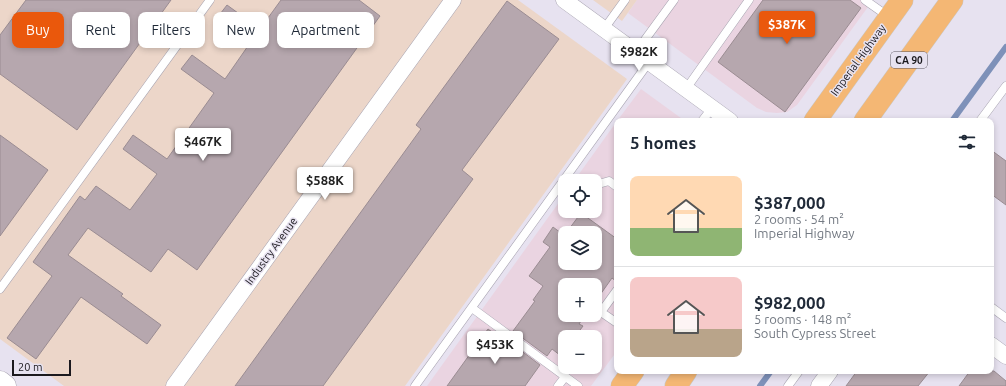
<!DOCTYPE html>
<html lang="en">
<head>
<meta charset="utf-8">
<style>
	:root { --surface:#fff; --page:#f2f2f3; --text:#1f2937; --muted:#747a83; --line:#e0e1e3; --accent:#ea580c }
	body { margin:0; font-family:Ubuntu,sans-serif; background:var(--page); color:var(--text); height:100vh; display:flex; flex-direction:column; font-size:15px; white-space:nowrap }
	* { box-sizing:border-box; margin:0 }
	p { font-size:13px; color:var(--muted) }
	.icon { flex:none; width:22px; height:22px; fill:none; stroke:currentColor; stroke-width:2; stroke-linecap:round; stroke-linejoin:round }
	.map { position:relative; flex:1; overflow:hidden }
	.panel { position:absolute; left:614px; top:118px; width:380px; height:256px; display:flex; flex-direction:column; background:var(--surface); border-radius:8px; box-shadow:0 2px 6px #0003 }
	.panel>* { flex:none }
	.top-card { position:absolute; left:12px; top:12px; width:380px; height:36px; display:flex; gap:8px }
	.tools { position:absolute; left:558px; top:174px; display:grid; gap:8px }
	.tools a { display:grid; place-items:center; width:44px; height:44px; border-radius:8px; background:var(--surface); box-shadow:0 2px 6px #0003; font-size:20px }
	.scale { position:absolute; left:12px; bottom:10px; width:59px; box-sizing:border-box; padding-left:4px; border:2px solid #1b191e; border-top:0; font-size:11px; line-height:14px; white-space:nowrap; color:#1b191e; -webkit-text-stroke:3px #e7e2f0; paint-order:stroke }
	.price { position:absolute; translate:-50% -34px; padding:0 9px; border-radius:4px; background:#fff; color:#222; font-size:13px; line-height:26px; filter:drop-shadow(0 1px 2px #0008) }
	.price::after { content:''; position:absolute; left:50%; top:24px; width:12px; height:9px; margin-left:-6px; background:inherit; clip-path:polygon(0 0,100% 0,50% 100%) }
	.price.active { background:var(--accent); color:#fff }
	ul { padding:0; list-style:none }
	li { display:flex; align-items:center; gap:12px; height:100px; padding:0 16px }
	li+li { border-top:1px solid var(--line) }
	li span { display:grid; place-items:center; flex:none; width:112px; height:80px; border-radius:8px; color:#555 }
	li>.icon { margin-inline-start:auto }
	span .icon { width:48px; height:48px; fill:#fffc; stroke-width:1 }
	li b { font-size:17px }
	h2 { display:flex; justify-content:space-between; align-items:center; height:48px; padding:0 16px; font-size:17px }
	.chip { padding:0 14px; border-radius:8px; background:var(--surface); box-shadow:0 2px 6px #0003; font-size:14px; line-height:36px }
	.chip.active { background:var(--accent); color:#fff }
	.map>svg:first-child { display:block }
</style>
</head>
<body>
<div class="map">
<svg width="1006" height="386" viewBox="0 0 1006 386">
	<rect width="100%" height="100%" fill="#e7e2f0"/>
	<path fill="#ead4e1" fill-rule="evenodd" d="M637,0h236l-76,105 -10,7 -10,1 -11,-1 -9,-4 -129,-95z
		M641,89l44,32h-68z
		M617,121v230l-26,35h-164l138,-192v17h30v-30h-21zM565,233h30v30h-30zM565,285h30v30h-30zM565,337h30v30h-30z"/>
	<path fill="#ecd6c9" d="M0,0h518l109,79 -222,307h-341l-64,-47z
		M593,0h44l-15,21z"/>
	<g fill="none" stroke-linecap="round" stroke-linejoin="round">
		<path stroke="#7e91b9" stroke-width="6" d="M952,121l54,-74
			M760,386l11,-15"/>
	</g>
	<path fill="#b6a7ae" stroke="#9a8c92" d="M26,0h145l-94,130 -77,-56v-39z
		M281,0h78l21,16 -183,254 -29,-21 -17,23 -63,-44 -20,27 55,39 -2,2 40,29 -14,19 -66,-47 -45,62 -29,-21 45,-62 -19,-14 47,-66 5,4 11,-14 34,24 27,-36 -34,-25 10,-14 34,24 47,-66 -33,-24 11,-14 33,24 25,-36 -33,-25 10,-13 33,24z
		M763,0h87l11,8 -76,104 -67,-50z
		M507,1l52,38 -97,131 11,9 -150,207h-88l186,-257 -5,-4z
		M0,135l48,35 -48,66z
		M991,150l15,11v44l-15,-11z
		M581,213l36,26v43l-5,-4 -17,24v-17h-30v30h20l-6,9 4,2 -8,11h-10v22l-13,-10 -5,7 -34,-25 22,-30 -2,-1 10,-14 -14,-10 21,-29 -7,-5 10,-15 8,6 4,-6v36h30v-30h-29z
		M488,329l18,13 1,-2 33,25 -15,21h-78z
		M857,371h73l-12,15h-72z
		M970,371h24l12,10v5h-47z"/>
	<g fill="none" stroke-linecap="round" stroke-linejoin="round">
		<g stroke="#a8a4b1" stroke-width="9">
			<path id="service" d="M865,0l24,17
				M604,29l21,-29
				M636,52l38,-52
				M686,89l63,-89
				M702,121l10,-13
				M980,121l26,-35
				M595,185l14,-4 8,6
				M0,289l210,-289
				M617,290l-16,22 16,11
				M991,307l15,11
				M472,308l106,78
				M415,386l234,-324
				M558,386l7,-9
				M788,386l11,-15"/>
		</g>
		<g stroke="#a8a4b1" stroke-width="17">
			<path id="minor" d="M564,0l166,121
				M991,345l15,11
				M174,386l279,-386
				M819,386l11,-15"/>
		</g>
		<g stroke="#a8a4b1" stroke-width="23">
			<path id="secondary" d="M0,382l5,4"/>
		</g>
		<g stroke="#c8c8c9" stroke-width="23">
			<path id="primary" d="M815,121l87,-121
				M865,121l87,-121
				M622,386l11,-15
				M676,386l10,-15"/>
		</g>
		<use href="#service" stroke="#fff" stroke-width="8"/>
		<use href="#minor" stroke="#fff" stroke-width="16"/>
		<use href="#secondary" stroke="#fff" stroke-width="22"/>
		<use href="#primary" stroke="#f4b774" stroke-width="22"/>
	</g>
	<g text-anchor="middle" stroke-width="3" stroke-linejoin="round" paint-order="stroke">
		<rect fill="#e7e2f0" stroke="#58555d" stroke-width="1" x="891" y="52" width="36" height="16" rx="3"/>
		<g font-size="10" font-weight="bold" fill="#1b191e">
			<text x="909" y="64">CA 90</text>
		</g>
		<g font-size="11" fill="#1b191e" stroke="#e7e2f0">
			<text transform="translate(858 60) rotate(-54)" y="4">Imperial Highway</text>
			<text transform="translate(271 251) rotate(-54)" y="4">Industry Avenue</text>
		</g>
	</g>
</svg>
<div class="tools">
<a><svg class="icon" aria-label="locate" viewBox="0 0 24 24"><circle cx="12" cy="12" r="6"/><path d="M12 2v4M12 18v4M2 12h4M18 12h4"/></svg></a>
<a><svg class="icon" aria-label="layers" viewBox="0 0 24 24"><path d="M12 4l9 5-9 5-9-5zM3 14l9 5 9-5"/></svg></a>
<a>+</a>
<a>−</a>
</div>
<div class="scale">20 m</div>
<b class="price active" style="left:787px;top:45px">$387K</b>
<b class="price" style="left:639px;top:72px">$982K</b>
<b class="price" style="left:203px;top:162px">$467K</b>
<b class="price" style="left:325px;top:201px">$588K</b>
<b class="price" style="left:495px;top:365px">$453K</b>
<div class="top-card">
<a class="chip active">Buy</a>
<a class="chip">Rent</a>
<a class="chip">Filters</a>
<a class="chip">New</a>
<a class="chip">Apartment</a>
</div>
<section class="panel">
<h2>5 homes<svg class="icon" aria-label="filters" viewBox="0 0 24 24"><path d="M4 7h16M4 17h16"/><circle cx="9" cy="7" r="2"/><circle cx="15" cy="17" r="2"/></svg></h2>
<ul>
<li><span style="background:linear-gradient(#ffd9b3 65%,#8fb573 0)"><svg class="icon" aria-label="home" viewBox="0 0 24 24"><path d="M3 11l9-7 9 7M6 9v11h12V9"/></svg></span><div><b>$387,000</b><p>2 rooms · 54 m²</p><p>Imperial Highway</p></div></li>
<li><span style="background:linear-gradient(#f6c9c9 65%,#b9a48a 0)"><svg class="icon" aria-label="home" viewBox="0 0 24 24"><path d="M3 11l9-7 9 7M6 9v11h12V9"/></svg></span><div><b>$982,000</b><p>5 rooms · 148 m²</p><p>South Cypress Street</p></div></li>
</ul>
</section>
</div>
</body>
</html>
